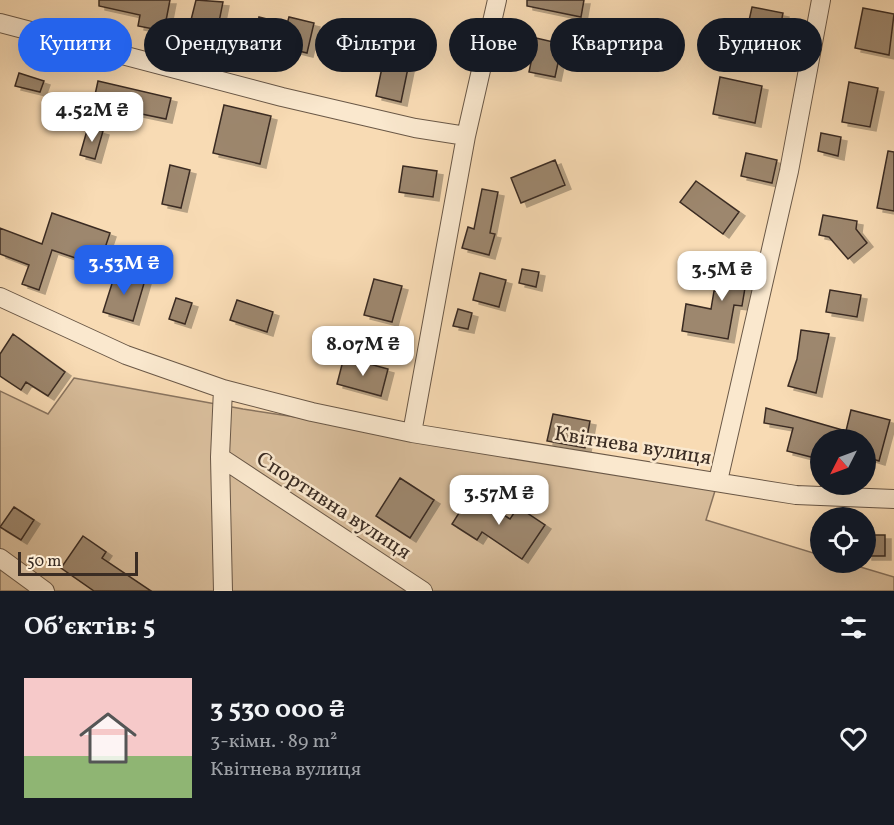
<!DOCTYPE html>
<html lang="uk">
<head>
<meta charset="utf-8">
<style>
	:root { --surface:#171b24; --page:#20242c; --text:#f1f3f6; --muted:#9ea1a6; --line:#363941; --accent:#2563eb }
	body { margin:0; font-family:Vollkorn,serif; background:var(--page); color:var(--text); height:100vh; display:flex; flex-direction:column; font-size:22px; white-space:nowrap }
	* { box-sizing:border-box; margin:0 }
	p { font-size:20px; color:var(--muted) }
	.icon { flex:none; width:33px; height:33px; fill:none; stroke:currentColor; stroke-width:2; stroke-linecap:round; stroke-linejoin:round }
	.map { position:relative; height:591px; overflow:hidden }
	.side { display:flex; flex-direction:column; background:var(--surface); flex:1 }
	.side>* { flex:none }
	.guide { position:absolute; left:18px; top:18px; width:858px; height:54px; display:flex; gap:12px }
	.needle { width:39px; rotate:228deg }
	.controls { position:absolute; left:810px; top:429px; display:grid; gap:12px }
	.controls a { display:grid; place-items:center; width:66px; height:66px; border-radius:50%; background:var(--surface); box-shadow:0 6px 24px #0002; font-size:30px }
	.scale { position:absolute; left:18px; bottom:15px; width:120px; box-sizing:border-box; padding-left:6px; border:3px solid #3a2c23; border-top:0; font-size:16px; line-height:21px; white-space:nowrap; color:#3a2c23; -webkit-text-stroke:4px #fae8ce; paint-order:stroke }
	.price { position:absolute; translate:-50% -51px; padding:0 14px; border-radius:12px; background:#fff; color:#222; font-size:20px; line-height:39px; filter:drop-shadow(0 2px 3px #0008) }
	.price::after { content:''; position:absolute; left:50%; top:36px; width:18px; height:14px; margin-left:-9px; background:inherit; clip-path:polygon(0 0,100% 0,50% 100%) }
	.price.selected { background:var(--accent); color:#fff }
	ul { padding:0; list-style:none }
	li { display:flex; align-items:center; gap:18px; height:150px; padding:0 24px }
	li+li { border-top:2px solid var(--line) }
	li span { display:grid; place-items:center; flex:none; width:168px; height:120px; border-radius:0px; color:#555 }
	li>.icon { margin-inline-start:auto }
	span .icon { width:72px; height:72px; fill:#fffc; stroke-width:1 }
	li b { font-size:26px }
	h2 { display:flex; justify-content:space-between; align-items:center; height:72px; padding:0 24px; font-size:26px }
	.tag { padding:0 21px; border-radius:27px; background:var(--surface); box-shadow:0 6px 24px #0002; font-size:21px; line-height:54px }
	.tag.selected { background:var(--accent); color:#fff }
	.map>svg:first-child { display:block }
</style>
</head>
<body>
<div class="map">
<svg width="894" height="591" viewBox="0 0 894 591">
	<defs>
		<filter id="shadow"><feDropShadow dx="6" dy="4" stdDeviation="0" flood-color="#0004"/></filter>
	</defs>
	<rect width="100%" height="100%" fill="#f8dbb4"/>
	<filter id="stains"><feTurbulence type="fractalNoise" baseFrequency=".00333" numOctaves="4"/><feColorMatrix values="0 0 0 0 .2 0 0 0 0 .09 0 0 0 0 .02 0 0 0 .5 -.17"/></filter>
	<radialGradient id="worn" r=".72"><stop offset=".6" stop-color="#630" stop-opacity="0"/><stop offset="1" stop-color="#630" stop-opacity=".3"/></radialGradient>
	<path fill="#d8bd9b" stroke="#89745f" stroke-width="1.5" d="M74,378l169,31 475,72 -12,39 114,35v7l27,1 47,14v14h-894v-200l48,23z"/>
	<path fill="#9d876e" stroke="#3a2c23" stroke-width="1.5" filter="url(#shadow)" d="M99,0h71l-6,31 -26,-5 2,-11 -41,-9z
		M196,0l27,2 -5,25 -27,-7z
		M527,0h57l-3,17 -54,-11z
		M752,7l31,6 -7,36 -32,-6z
		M863,8l31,6 -5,41 -34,-7z
		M259,17l28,7 2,-7 25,6 -7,30 -36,-9 -3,15 -18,-4z
		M536,38l26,6 -7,33 -26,-5z
		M383,63l25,5 -7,34 -25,-6z
		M19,73l25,8 -4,11 -25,-6z
		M720,77l42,9 -7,37 -42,-9z
		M98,81l73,17 -5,21 -73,-15z
		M849,82l29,6 -8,39 -28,-5z
		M224,105l47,11 -11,48 -47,-11z
		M88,127l15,4 -8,28 -15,-4z
		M821,133l20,4 -3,19 -20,-5z
		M888,151l6,1v59l-17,-3z
		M746,153l31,7 -5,23 -31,-7z
		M555,160l10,25 -44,18 -10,-25z
		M170,165l20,5 -9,38 -19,-4z
		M403,166l34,5 -4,26 -34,-5z
		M696,181l43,31 -16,22 -43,-32z
		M482,189l16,3 -8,41 5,1 -6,21 -27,-7 6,-21 6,2z
		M52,213l58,20 -11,33 -47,-16 -13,40 -17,-6 7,-19 -29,-11v-26l42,16z
		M823,215l34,6 -1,8 11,14 -19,16 -19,-22 -10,-2z
		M733,254l24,7 -7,28 -5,-1 -3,18 -8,-1 -6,34 -46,-8 4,-27 25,5 3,-18 9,1z
		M685,256l19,4 -3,20 -20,-4z
		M522,269l17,3 -3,15 -17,-4z
		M116,271l29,9 -12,41 -30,-9z
		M480,273l26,7 -7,27 -26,-7z
		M374,279l28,7 -10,36 -28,-7z
		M830,290l31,5 -4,22 -31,-5z
		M176,298l16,5 -7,21 -16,-5z
		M237,300l36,12 -6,20 -37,-12z
		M458,309l14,4 -4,16 -15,-3z
		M801,330l28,4 -13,59 -28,-7 9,-27z
		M13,334l52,38 -17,24 -22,-14 -5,8 -21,-14v-22z
		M344,357l44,12 -7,27 -44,-12z
		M766,408l80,23 5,-21 39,10 -11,41 -13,-4v-17h-46l-5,18 -28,-7 6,-23 -29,-5z
		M553,414l37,7 -5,27 -38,-7z
		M400,478l34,22 -24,38 -34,-22z
		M471,494l39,25 8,-12 27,18 -23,34 -40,-27 -5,8 -25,-16z
		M14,507l20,13 -13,20 -21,-13z
		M866,535h19v21h-19z
		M83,536l23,16 -4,6 49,33h-57l-33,-23z"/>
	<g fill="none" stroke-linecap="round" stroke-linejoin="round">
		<g stroke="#6a5847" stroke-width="20">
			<path id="street" d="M0,23l282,74 133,31 51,8
				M0,297l126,58 97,34 89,23 100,21 384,62 98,4
				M223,389l-3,68 3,134
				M412,433l54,-297 31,-136
				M220,457l203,134
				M718,481l71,-310 32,-171
				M0,558l45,33"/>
		</g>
		<use href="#street" stroke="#fae8ce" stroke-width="18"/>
	</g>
	<g text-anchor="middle" stroke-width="5" stroke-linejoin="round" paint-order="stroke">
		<g font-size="21" fill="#3a2c23" stroke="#fae8ce">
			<text transform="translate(633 445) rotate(9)" y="7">Квітнева вулиця</text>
			<text transform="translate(334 505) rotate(33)" y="7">Спортивна вулиця</text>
		</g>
	</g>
	<rect width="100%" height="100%" filter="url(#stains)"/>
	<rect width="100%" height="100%" fill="url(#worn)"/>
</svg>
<div class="controls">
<a><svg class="needle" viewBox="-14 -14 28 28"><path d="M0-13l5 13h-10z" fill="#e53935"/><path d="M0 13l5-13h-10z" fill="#9ea1a6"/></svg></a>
<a><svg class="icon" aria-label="locate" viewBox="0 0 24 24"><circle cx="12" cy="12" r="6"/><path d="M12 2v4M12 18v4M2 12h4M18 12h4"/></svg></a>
</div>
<div class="scale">50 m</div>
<b class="price" style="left:92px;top:143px">4.52M ₴</b>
<b class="price selected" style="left:124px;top:296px">3.53M ₴</b>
<b class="price" style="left:722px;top:302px">3.5M ₴</b>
<b class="price" style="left:363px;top:377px">8.07M ₴</b>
<b class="price" style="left:499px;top:526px">3.57M ₴</b>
<div class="guide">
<a class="tag selected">Купити</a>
<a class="tag">Орендувати</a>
<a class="tag">Фільтри</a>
<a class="tag">Нове</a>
<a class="tag">Квартира</a>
<a class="tag">Будинок</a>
</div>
</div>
<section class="side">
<h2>Об’єктів: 5<svg class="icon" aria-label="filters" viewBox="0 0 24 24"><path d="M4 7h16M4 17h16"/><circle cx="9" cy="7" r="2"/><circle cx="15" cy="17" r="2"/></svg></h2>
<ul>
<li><span style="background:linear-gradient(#f6c9c9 65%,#8fb573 0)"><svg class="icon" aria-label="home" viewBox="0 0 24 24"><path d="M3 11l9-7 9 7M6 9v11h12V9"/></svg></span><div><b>3 530 000 ₴</b><p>3-кімн. · 89 m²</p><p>Квітнева вулиця</p></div><svg class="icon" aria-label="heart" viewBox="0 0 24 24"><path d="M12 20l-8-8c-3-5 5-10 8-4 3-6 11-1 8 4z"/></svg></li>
</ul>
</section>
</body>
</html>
